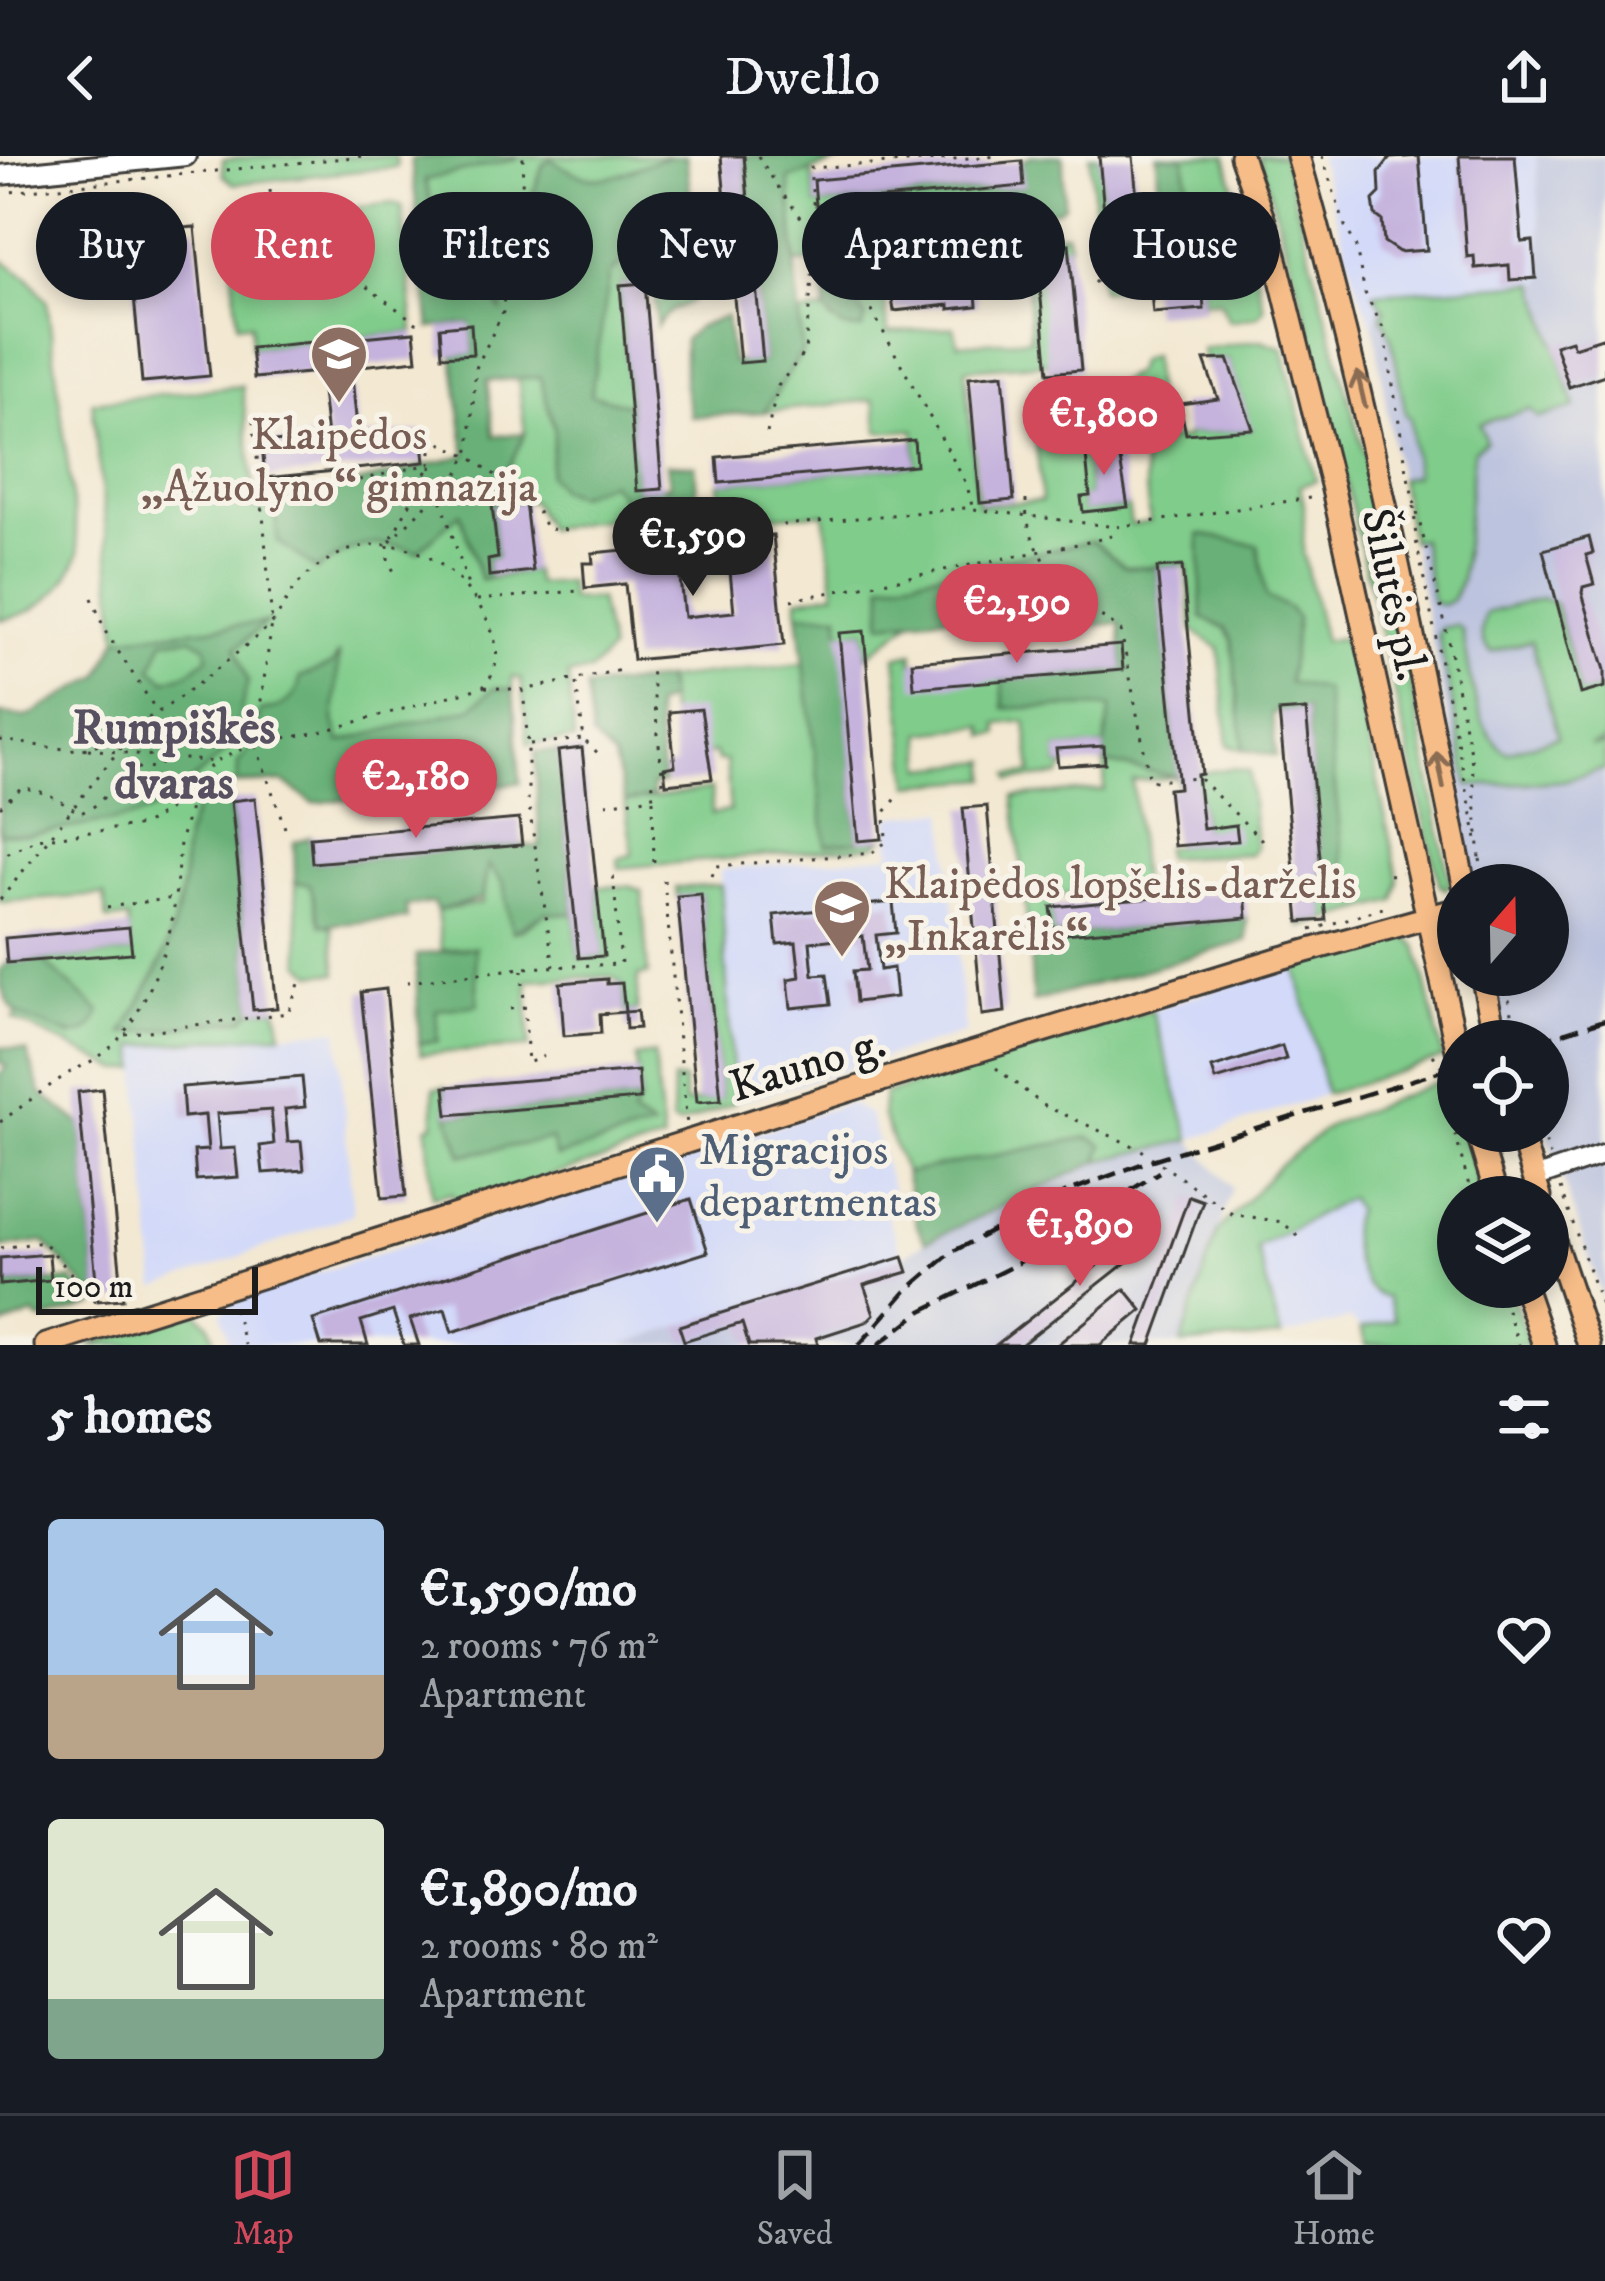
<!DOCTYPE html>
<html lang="en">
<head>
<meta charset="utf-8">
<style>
	:root { --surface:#171b24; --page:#242831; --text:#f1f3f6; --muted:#9ea1a6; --line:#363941; --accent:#d1495b }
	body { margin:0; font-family:"IM FELL DW Pica",serif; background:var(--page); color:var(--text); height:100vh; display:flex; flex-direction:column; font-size:45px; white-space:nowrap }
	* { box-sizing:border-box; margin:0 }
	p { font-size:39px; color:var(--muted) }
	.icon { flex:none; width:66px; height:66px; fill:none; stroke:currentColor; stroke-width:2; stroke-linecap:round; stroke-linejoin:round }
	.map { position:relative; height:1189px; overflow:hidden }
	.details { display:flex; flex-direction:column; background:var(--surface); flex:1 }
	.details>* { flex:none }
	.hud { position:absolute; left:36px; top:36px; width:1533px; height:108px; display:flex; gap:24px }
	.needle { width:78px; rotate:20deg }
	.buttons { position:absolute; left:1437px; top:708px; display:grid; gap:24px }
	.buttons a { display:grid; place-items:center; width:132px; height:132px; border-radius:50%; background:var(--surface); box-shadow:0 6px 18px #0003; font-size:60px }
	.scale { position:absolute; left:36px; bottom:30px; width:222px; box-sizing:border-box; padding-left:12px; border:6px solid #1c1c1c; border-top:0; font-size:33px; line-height:42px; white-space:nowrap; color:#1c1c1c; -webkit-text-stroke:9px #f7f3e8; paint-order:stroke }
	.price { position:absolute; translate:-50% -102px; padding:0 27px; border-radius:42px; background:var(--accent); color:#fff; font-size:39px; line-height:78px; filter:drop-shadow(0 3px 6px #0008) }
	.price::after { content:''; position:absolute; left:50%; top:72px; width:36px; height:27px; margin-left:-18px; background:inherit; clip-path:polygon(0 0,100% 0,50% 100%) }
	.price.selected { background:#222; color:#fff }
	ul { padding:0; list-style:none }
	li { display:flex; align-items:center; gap:36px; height:300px; padding:0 48px }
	li span { display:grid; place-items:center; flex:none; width:336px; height:240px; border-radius:12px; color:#555 }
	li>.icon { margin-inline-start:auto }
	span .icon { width:144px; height:144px; fill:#fffc; stroke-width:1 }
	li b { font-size:51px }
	h2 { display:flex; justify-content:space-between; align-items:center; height:144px; padding:0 48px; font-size:51px }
	.tag { padding:0 42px; border-radius:54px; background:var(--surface); box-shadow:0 6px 18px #0003; font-size:42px; line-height:108px }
	.tag.selected { background:var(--accent); color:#fff }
	header { display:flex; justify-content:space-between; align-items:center; height:156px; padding:0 48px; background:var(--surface); font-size:54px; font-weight:600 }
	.menu { display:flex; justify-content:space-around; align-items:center; height:168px; border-top:3px solid var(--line); background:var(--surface); font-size:33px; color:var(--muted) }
	.menu a { display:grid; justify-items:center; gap:6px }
	.menu .selected { color:var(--accent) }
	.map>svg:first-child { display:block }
</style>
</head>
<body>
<header><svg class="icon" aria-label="back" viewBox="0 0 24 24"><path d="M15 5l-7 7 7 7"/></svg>Dwello<svg class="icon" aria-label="share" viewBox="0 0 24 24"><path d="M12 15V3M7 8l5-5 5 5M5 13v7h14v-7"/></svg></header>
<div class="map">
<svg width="1605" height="1189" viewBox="0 0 1605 1189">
	<rect width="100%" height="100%" fill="#f7f3e8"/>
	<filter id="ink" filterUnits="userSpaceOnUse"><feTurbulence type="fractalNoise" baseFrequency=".00833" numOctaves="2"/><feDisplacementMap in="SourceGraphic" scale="24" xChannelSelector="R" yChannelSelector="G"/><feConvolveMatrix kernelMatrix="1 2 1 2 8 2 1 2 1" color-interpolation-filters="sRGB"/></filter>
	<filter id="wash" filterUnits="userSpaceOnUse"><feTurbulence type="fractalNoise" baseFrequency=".004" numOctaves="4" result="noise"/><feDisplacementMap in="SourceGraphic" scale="48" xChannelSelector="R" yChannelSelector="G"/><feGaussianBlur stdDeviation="2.7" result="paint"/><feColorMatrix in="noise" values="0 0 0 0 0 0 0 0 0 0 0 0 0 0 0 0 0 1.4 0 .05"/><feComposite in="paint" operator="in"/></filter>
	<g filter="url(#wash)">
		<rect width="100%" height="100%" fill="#f3e8d1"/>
		<path fill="#d2d9f9" d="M1318,0h218l7,127 -168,12 4,7 -5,25 -16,-37z
			M945,655l20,222 -231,70 -14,-233 171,-15 -2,-38z
			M1295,807l31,131 -135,46 -39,-130z
			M338,873l15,185 -197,74 -21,-242z
			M849,947l20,11 24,77 -11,11 21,55 -283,88h-390l-9,-31 12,-14z
			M1349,1042l7,12 -4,8 12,64 6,9 17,7 8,23 -34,8 -11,-10 -69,18 -24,-89z"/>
		<path fill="#bcc3de" d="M1536,0h69v1149l-59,-174 2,-90h-41l-15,-66h56v-90h-76l-17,-130 -62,-305 -19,-123 5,-25 -5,-9 169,-10z
			M1191,984l41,48 -52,157h-560l283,-88 22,-15 174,-81z"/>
		<path fill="#80cc8b" stroke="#4e7454" stroke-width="3" d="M259,0h137l1,11 -163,17 -11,-9v-15z
			M516,0h153l-58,24 -30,-4 -38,-12 -9,31 -7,8 -16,1 -32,29 25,42 -3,37 -66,-95 -10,-38 90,-20z
			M1090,0h9l8,78 77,-9 8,-9 -8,-60h42l38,152 -7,8 -28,5 -9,-20h-17l-4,-40 -50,4 1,22 -49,3z
			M1259,0h24l89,327 78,401 -4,5 -6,-3 -131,-561z
			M812,14l4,35 27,-2 -3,13 -16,6 -2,39 -26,2 -7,-85z
			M393,47l9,4 12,125 -163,16v-24l-13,-1 -10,-99z
			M869,74l4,43h9l6,60 66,-6 4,17 72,-5 -4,-91 -19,-2v-7l59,-6 3,11 -22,119 -82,6 13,136 64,-4 -10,-101 7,-8 58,-1 14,15 6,36 -32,3 5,51 -9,2 2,13 45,-4 3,18 19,-3 -13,-106 -29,-27 26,-17 5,-12 13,-5 7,84h27v-5l66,-5 -24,-70 -24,1 -2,-11 59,-9 22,8 33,133 -16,5 4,19 -1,48 21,88 18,-3 13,37 44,206 -4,20 -94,26 -2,-5 26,-2 -2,-31 22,-7 -20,-191 -37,-8 9,-65 -9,-10 -22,-11 -41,31 7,11 12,111 -16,-5 -9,-97 -26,-17 -6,-66 -241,7 -63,11 -1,39 32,-3 -48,38 -2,-26 -25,2v-19h-41v-15l37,-7 -11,-79 -101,5 -4,-35 197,-18 -1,-35 -36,2 -5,-32 -110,12 38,-60 -2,-38 25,-4 7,11 23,-18 -7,-71z
			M696,89l-7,14 3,31 8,2c-11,17 -28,10 -43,34l-3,-45 -34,4 10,120 -39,-10 18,-122 19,-13z
			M0,103l28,18 19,24 32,252c-12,36 -41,61 -79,67z
			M1536,127l39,124 -36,11 -10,-9 -49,15 6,17 -12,9 -13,131 -9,19 -9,5 -10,-2 -12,-64 -10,2 -12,-62 16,-4 -5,-58 -4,-2 -14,-74 -10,-25 3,-6 -11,-17z
			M518,221h22l15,54 -6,44 27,20 35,-14 24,33 -88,15 -15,-28 -40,4 33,-72z
			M242,230l14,124 188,-47 37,117 52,-9 4,13 31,-2 2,18 29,-1 11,52 -21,21 -21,3 6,65 -46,4 -7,-65 -9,-2 8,106 -207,20 -29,-21 -80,3 -19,53 -3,52 -9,38 -11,32 -38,73 119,-14 10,-9 24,-2 5,26 -146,12 1,23 -17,1 -107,-51 4,-6 55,24 28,-25 -58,-52 89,-7 -3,-34 -21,1 -3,-25 -104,7v-188l27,3 73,-41 18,-38 -26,-236z
			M1542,442l13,6 26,89 24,-6v54l-15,5 15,-1v24l-43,12 -93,5 -31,-152 3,-6 15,-3 6,5c9,38 10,100 45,122l51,-15 -27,-96 -40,11c-13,-13 -10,-22 -5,-39z
			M913,497l-1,9 90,18 3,28 107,-2 -8,40 -47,3 1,17 8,-1 -7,11 -48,4 -1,-5 22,-2 -6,-52 -28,3 1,10 -13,2 -2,-10 -62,7 3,35 63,-7v18l-78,6 -14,-128z
			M804,508l22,180 56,-5 -8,7 -255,22 -1,-9 15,-5 -8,-52 86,-13 1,25 18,-3 -4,-50h-9l-2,-8 -9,1 -37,-42 -3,-33z
			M1105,607l73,14 54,-9 17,3 7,76 -5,7 -86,4 -1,-11 41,-4 -7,-57 -19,2 -2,-11 -44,4 8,104 -91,12 4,38 -24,14 -16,-152 90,-7z
			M488,708l15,19 9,49 10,-2 23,-17 29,1 5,44 24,-2 -6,-69 32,-1 13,5 6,83 -10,2 -1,35 -12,1 -3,-29 -13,-7 -81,4 1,67 -108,7 -2,-11 19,-2 -3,-31 40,-63 -34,3 -4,-39 45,-8z
			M295,726l15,2 11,40 11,3 5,46 -24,1 -12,-11z
			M721,729l13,218 -55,22 -7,-2 1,-43h10l2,23 36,-4 -20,-204 -24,1 -1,-8z
			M1403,778l14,12 26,112 -117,36 -31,-131z
			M1152,854l39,130 -92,21 4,-16 -14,-8 -184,36 -23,-59 2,-20z
			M654,898l9,87 -209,65 -2,-13 -20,4 -5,-70 7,-3v-36l11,-1 3,28 14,40 89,-16 5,18 95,-30 -19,-12 8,-16 -4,-42z
			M1451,920l7,30v25h6l18,66h-24v90h52l19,58h-163l-5,-16 34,-9 -8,-22c-30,-7 -43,-62 -31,-88l-7,-12 -92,50 24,89 -100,7 36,-112 61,-66 54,-42z
			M195,1155l14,13 7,21h-128z"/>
		<path fill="#68b077" stroke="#42664a" stroke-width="3" fill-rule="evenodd" d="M439,0h77v3l-91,21 11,38 65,92 3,-35 -25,-42 8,-23c44,-10 42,0 56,-46l8,-5c64,45 76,-3 135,-3l10,89 -68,15 -18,13 -19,122 39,10 7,86 33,-6 -3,-21 28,1 2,32c-17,21 -37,17 -62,17l-25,-32 -34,13 -17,-5 -10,-15 6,-44 -15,-54 -53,4 7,55 31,-3 -33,72 6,53 -10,2 1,16 -8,4 -21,-67 -43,39c-42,-15 -65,-8 -100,18l-39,-28 -4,-37 192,-50 -13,-100 20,-2 -3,-29 -40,4 -19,-169z
			M744,0h96l3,4 -54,19 13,173 -38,60 -73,5 -7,-35v-42l14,-13 28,-11 6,46 31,-1z
			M1032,0h31l1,49 -6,5 -210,22 7,70 11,15 -4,12c-18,2 -27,-4 -37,-19l-1,-89 16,-5 3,-13 180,-17 -1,-25z
			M1157,0h27l8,61 -8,8 -24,1z
			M1199,378l59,11 8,52 22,11 9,10 -9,64 37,8 20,192 -22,7 -17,-179 -34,3 4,43 -32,-6 -12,-110 -7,-12 -23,-10z
			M1093,385l32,26 32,1 21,209 -73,-14 -1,-17 7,-39 -107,1 -2,-28 121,-10 -3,-47 -69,6 -1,-24 -168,18 1,-39z
			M798,458h41l19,227 -32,4z
			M267,466l-31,26 12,33 -16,65 -65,58 -31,13 -109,18 -27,-2v-119l27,3 73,-41 18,-38zM191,482l15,9 2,10 -20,16 -22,7 -14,-12 12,-28z
			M339,497l-5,68 6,21 131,-34 23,-20 19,1 7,94 -207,20 -29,-21 -47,1 1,-20 17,-20 5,-32c22,-3 38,-10 40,-34l32,-12z
			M666,523l3,21 -14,6 8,77 -11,2 1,12 -28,5 -11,-43 -22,-22 -6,-49z
			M558,595l16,163 -29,-1 -33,19 -9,-49 -15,-18 -6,33 -45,13 -4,-8 -27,3 1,13 -86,6 -11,-41 -15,-2 -1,-40 16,-5 3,26 209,-18 18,2 -5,-95z
			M228,628l25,226 -10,9 -120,15 39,-73 11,-33 9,-38 3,-52 19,-53z
			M1247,762v23l-214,61 -3,-53 24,-14z
			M475,791l3,58 -42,5 2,31 -19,2 -3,-88z
			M42,804l58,52c-11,31 -30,24 -55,14 -8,-4 -20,-7 -27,-12 -13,-11 -18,-28 -18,-44l7,-7z
			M0,891l27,4 14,42 40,31 17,177 -54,-59 -44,6v-173l7,-10 -7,-2z
			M640,943l-8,16 20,13 -96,29 -5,-18 -89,16 -14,-40z
			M1089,981l14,8 -4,16 -174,81 -8,-17 -12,-52z
			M71,1124l23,25 -53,16 -7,-7 -34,13v-42z"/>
		<g id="blocks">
			<path fill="#c5b2dd" d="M721,0h23l19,205 -23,2z
				M1099,0h34l7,75 -34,3z
				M1419,0l8,94 -28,2 -15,-10 -2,-22 -7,-5 -2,-15 7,-7 -1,-21 11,-14z
				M1459,0h56l7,86 11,-1 3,37 -26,2 -1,-15 -34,3 -1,-12 -7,1z
				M1022,5l2,25 -208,19 -2,-25z
				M195,71l15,149 -68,6 -14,-149z
				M972,82l5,68 -28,3v-4l-55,6 -3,-19 -7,1 -2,-20 -9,1 -3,-24z
				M1069,88l12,126 -33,3 -12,-126z
				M1200,105l4,48 -51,4 -5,-48z
				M645,127l17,206 -25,2 -17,-206z
				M471,168l2,30 -31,2 -2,-29z
				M414,176l3,28 -66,7 7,70 64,-6 3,31 -160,16 -3,-35 65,-6 -7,-65 -66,6 -3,-30z
				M1605,181v38l-36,12 -14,-42 16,-5 3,7z
				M1228,203l25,70 -67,5 -6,-30 38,-5 -14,-39z
				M1003,218l11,126 -34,3 -11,-126z
				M914,284l2,25 -197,18 -2,-26z
				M1117,286l11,65 -45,5 -2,-15 9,-1 -5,-51z
				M525,346l8,69 -44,5 -1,-16 10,-2 -6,-53z
				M773,379l11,110 -151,15 -8,-76 -40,4 -2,-25h10l-1,-10 97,-9 3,33 -12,1 4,39 50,-5 -7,-72z
				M1589,381l4,16 -7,2 8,29 -11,3 -1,6 23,77v17l-24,7 -38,-144z
				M1182,410l20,208 -5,1 6,54 33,-4 2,16 -64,5 -6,-57 11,-1 -22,-220z
				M864,475l18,208 -24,2 -19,-208z
				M1121,489l2,25 -209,18 -2,-26z
				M701,553l11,70 -46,5 -2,-16 11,-2 -6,-54z
				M1306,554l20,210 -27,2 -20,-210z
				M1104,590l1,17 -47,3 -2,-17z
				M582,592l22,208 -25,2 -21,-207z
				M255,642l22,210 -24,2 -22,-209z
				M987,650l18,206 -23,3 -19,-207z
				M519,663l3,26 -210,18 -2,-26z
				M1245,734l2,28 -193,17 -3,-28z
				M701,738l20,206 -24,2 -20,-206z
				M893,746l3,31 -20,2 4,35 13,-2 3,29 -40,5 -3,-31 14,-1 -4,-34 -53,6 3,33 14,-1 4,30 -40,4 -3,-29 12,-2 -4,-35 -19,2 -3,-29z
				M129,771l3,26 -125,10 -2,-25z
				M607,823v5l15,-1 3,29 12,-1 2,17 -13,1 -1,-17 -25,2 1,19 -37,3 -4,-53z
				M386,833l20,207 -24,2 -21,-206z
				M1282,890l4,13 -70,21 -4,-12z
				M638,915l2,28 -192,16 -3,-28z
				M302,921l3,30 -20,2 3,33 13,-1 3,29 -41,3 -3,-27 14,-2 -3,-34 -54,4 3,35 15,-1 3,29 -42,3 -2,-29 14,-1 -3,-35 -21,2 -2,-30z
				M102,933l21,210 -25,2 -20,-209z
				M1189,1040l14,5 -52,144h-16z
				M691,1043l17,53 -256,80 -7,-23 -35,10 9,26h-15l-11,-34 -32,10 7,24h-47l-8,-25z
				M1146,1071l10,12 -135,106h-25z
				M49,1098l2,26 -51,5v-27z
				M903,1101l5,15 -44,13 10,29 -8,8 -50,16 2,7h-69l-7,-22 -58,18 -5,-15z
				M1125,1133l17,21 -42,35h-43z"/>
		</g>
	</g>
	<g filter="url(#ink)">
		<use href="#blocks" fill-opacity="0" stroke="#3c3b37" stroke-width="3"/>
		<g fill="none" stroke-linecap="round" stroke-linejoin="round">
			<g stroke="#3c3b37" stroke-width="24">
				<path id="minor" d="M0,19l186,-19
					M1534,1022l71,-24"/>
			</g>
			<g stroke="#3c3b37" stroke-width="27">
				<path id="major" d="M1241,0l32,91 59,238 126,569
					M1298,0c69,240 116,484 166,729
					M1482,819l14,66
					M1477,975l20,66
					M1520,975l20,66
					M1548,1067l41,122
					M1524,1131l20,58
					M46,1189l820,-260 415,-127 177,-49"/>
			</g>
			<path stroke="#3c3b37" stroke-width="3" stroke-dasharray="3 9" stroke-linecap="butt" d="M758,0l24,37 85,109 100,183 5,21
				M1322,0l24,73 9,14 10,50 19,37 24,147 35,138 29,148 8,95
				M270,34l3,28 150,110
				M0,37l364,-37
				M1094,127l58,-54
				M253,265l9,81
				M767,277l11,-47 27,-35 11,-115 -6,-68 191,-12
				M431,310l38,123
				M1026,344c-1,61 51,98 95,131l29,150 49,-3 66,65
				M1414,350l2,34 62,304
				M783,369l183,-17 150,19 194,-29
				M392,381l38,-71
				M390,385l68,-67 11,-24 7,-82 27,-56 3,-63 16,-59 1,-34
				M388,389v16l7,12
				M92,442l13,33 51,79
				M477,444l101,-9
				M791,444l302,-59 18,-5 3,-7
				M485,531l38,3 98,-20
				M523,534l5,54v57l26,166
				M0,584c22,2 72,14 91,7 65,-25 123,-75 176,-119 14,-12 19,-32 32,-45 59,-60 134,-47 179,21 17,26 29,59 5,83l-163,45 -65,11 -41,19 -33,40 -37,23 -107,14 -37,18
				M586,586l16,15
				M530,588l54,-5 -8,-56
				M88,593l126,13
				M653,643l1,70
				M606,648l47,-7 -2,-12 12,-2 -12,-115
				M0,651l22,-20 26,7 32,19c38,-12 27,-51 77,-45l42,-48 56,-4
				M285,672l-30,-85 17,-120 -10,-121 168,-38 2,-25 35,16 65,46 15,28 27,1
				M1480,703l5,26
				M1389,719l12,-2
				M712,720l4,-10 156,-13 14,-11 -1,-30 14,-17
				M664,724l23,246
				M0,744l142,-179
				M107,751l68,-9 5,-55 16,-57
				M1311,774l78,-24
				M522,814l6,93 16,-7
				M1504,819l14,66
				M407,826l115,-14 99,-4 -8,-90
				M510,853l14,-2
				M125,878l163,-21 11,-29
				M1433,899l11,15 13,71 15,56
				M996,912l47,37 97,44 92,65 50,8 18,16
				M0,966c23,-16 45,-34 69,-49 10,-6 23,-11 32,-18 40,-27 71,-111 74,-157
				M1542,975l8,25
				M1561,1032l44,129
				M0,1092l44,-6 56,65
				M1499,1131l20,58
				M234,1153l11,36"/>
			<use href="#minor" stroke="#fff" stroke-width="18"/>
			<use href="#major" stroke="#f7bd88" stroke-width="21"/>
			<path stroke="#1c1c1c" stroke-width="4.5" stroke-dasharray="18 9" stroke-linecap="butt" d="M1537,885l68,-21
				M859,1189l47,-54 46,-39 117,-61 83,-31 306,-94
				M878,1189l44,-34 93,-46 144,-93"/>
		</g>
		<defs><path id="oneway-shaft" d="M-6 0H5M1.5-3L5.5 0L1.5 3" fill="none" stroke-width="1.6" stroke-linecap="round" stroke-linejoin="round" transform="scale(3)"/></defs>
		<g stroke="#8a6c52">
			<use href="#oneway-shaft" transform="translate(1361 233) rotate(-103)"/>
			<use href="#oneway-shaft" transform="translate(1440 614) rotate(-101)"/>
		</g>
	</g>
	<defs>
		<g id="school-pin" transform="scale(3)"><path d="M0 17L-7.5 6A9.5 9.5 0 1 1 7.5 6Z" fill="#8d6e63" stroke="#f7f3e8"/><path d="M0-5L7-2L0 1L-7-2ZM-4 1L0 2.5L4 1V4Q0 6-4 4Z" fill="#fff"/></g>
		<g id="civic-pin" transform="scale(3)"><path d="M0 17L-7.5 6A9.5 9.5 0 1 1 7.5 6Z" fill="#5c6f8a" stroke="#f7f3e8"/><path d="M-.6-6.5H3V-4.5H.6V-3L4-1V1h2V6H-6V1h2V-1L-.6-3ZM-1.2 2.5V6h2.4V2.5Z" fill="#fff"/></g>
	</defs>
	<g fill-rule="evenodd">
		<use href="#school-pin" x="339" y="198"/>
		<use href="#school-pin" x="842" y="752"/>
		<use href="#civic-pin" x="657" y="1018"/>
	</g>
	<g text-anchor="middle" stroke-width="10" stroke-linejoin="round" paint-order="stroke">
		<g font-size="45" fill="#785e54" stroke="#f7f3e8">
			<text x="339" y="293">Klaipėdos<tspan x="339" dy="52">„Ąžuolyno“ gimnazija</tspan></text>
			<text x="884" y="742" text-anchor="start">Klaipėdos lopšelis-darželis<tspan x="884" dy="52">„Inkarėlis“</tspan></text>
		</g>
		<g font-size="45" fill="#1c1c1c" stroke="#f7f3e8">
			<text transform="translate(1396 438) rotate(78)" y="16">Šilutės pl.</text>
			<text transform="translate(807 907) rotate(-17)" y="16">Kauno g.</text>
		</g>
		<g font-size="45" fill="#4e5e75" stroke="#f7f3e8" text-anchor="start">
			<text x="699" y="1008">Migracijos<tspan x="699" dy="52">departmentas</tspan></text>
		</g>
		<g font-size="48" font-weight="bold" fill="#575060" stroke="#f7f3e8">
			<text x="174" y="587">Rumpiškės<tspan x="174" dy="55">dvaras</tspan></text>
		</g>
	</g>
</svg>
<div class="buttons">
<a><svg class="needle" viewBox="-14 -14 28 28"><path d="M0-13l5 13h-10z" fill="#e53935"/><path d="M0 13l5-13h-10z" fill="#9ea1a6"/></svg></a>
<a><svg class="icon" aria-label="locate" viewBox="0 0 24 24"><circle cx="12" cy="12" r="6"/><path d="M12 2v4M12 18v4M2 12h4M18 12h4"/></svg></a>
<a><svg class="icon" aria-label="layers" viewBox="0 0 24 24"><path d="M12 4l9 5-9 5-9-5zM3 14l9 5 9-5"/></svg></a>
</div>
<div class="scale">100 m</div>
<b class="price" style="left:1104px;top:322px">€1,800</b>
<b class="price selected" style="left:693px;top:443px">€1,590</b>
<b class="price" style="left:1017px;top:510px">€2,190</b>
<b class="price" style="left:416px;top:685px">€2,180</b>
<b class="price" style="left:1080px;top:1133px">€1,890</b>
<div class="hud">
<a class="tag">Buy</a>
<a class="tag selected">Rent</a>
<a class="tag">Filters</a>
<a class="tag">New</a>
<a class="tag">Apartment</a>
<a class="tag">House</a>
</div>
</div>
<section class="details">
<h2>5 homes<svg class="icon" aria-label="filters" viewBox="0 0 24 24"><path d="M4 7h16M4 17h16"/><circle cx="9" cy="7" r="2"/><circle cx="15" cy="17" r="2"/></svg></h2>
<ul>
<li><span style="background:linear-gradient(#a9c7e8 65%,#b9a48a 0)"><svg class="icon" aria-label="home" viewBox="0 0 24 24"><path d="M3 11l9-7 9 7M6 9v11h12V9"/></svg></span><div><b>€1,590/mo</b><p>2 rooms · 76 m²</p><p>Apartment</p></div><svg class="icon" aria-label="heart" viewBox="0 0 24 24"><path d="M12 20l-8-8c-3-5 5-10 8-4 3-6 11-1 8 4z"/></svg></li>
<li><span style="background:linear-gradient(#dfe7d0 75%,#7fa58c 0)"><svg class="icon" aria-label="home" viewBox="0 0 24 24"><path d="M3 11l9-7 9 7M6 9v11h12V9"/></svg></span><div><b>€1,890/mo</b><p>2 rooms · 80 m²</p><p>Apartment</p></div><svg class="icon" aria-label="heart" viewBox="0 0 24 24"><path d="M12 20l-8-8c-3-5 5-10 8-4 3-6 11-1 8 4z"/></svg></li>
</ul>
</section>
<nav class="menu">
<a class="selected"><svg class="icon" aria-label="map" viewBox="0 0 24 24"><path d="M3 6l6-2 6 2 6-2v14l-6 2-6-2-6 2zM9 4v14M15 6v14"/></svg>Map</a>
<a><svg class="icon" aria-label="saved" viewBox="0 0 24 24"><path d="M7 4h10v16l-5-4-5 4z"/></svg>Saved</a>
<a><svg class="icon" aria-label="home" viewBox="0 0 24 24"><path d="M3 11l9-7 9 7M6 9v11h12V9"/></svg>Home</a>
</nav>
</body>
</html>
